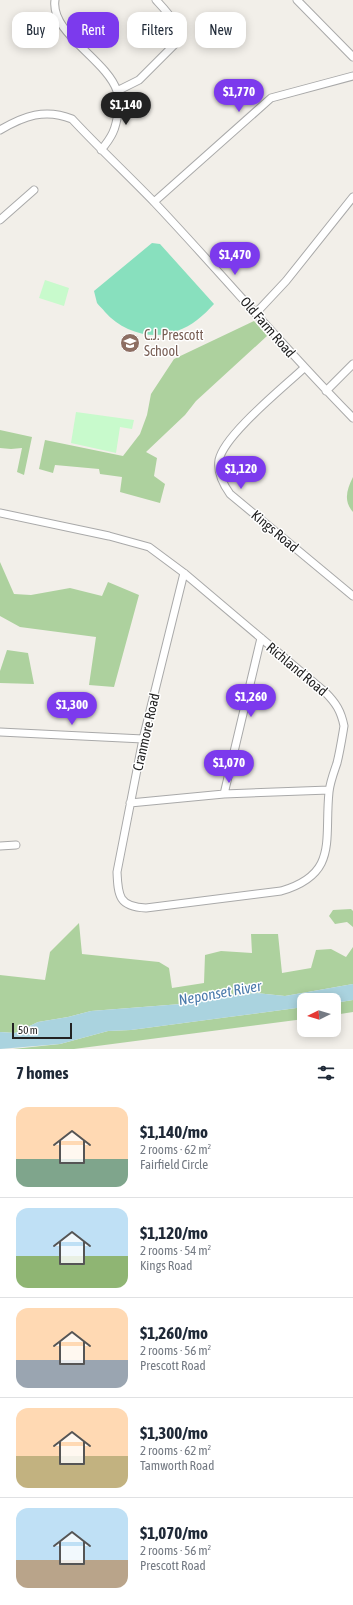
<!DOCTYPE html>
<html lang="en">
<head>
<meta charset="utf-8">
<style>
	:root { --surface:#fff; --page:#f2f2f3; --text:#1f2937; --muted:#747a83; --line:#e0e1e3; --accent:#7c3aed }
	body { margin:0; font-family:"Asap Condensed",sans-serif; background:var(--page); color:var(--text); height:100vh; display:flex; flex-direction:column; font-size:15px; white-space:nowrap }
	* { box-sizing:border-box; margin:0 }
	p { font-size:13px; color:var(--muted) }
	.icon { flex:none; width:22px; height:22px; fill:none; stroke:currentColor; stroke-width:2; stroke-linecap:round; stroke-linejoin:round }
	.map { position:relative; height:1049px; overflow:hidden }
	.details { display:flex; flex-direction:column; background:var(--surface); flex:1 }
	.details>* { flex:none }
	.hud { position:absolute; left:12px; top:12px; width:329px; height:36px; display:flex; gap:8px }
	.needle { width:26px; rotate:265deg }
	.fabs { position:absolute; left:297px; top:993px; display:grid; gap:8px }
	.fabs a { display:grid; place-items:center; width:44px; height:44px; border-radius:8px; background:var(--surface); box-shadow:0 2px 10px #0003; font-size:20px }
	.scale { position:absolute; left:12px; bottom:10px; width:60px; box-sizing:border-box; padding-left:4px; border:2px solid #222; border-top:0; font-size:11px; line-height:14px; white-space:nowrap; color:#222; -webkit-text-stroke:3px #fff; paint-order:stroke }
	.price { position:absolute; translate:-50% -34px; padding:0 9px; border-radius:14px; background:var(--accent); color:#fff; font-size:13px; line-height:26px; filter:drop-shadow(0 1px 2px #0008) }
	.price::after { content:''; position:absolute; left:50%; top:24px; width:12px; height:9px; margin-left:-6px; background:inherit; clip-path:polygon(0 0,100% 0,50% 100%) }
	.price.active { background:#222; color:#fff }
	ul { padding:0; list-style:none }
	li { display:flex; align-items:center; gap:12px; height:100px; padding:0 16px }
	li+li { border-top:1px solid var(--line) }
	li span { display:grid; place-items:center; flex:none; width:112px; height:80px; border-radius:12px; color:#555 }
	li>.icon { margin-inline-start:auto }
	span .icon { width:48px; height:48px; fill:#fffc; stroke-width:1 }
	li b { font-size:17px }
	h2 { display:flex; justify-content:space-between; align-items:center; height:48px; padding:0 16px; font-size:17px }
	.pill { padding:0 14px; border-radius:12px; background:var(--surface); box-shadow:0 2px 10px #0003; font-size:14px; line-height:36px }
	.pill.active { background:var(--accent); color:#fff }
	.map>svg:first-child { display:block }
</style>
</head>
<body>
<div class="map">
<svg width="353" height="1049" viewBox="0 0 353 1049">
	<rect width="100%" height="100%" fill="#f2efe9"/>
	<path fill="#add19e" d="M254,321l13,15 -71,65 -11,14 -39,37 11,6 -3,18 11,8 -5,19 -40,-11 2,-15 -22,-3 -1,-5 -44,-4 -2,8 -14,-4 6,-29 78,16 17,-22 7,-19 4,-21 23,-35z
		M0,430l32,7 -8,38 -7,-3 5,-24 -11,1 -11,-1z
		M353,477v35c-10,-11 -6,-23 0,-35z
		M0,562l14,32 17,1 39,-7 32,8 6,-14 31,13 -25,92 -25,-2 7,-48 -76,-10 -20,-11z
		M7,650l21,3 6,31 -34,-1v-12z
		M351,909l2,2v16l-6,-5 -12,2 -6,-8 4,-6z
		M79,923l3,31 77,8 10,6 3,20 32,-5 1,-28 16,-4 31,2 -1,-19h27l4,39 29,-5 5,-18 15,-1 15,8 7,-10v37l-68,12 -29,-3 -34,3 -28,7 -103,8 -23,6 -30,5 -23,11 -15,-1v-57l45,5 5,-28z
		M353,1000v12l-19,3v-12z
		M304,1007v12l-230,30h-61l47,-5 48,-13 23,-1z"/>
	<path fill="#c8facc" d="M45,280l24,8 -5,18 -25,-8z
		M76,412l58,8 -2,9 -12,-2 -4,26 -45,-10z"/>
	<path fill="#88e0be" d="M152,243l8,1 54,60c-10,11 -22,22 -37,27 -25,10 -54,1 -72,-19 -2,-3 -6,-6 -8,-9 -1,-4 -2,-8 -3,-12z"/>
	<path fill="#aad3df" d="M353,984v16l-19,3v-3h-30v7l-173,23 -23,1 -48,13 -60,5v-17l15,1 23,-11 30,-5 23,-6 103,-8 28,-7 34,-3 29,3z"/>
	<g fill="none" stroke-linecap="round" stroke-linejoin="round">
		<g stroke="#a9a9a9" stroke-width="9">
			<path id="minor" d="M55,0c-5,33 52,60 62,91 2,6 1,15 1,21 -2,17 -6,25 -17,38
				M297,0l56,57
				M117,91l22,-11 37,-37c3,-20 -8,-30 -20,-43
				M0,130c24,-14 45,-22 72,-11 27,29 56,56 83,84 67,71 130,146 198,215
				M154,202l117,-104 82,-22
				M0,220l34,-30
				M256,313l30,-32 67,-84
				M304,368c-20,19 -80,67 -85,92 -2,12 4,24 11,34l123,102
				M326,391l27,-27
				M0,513l109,23 40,11 35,26 141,119c11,11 16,19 19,34 -2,12 -4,25 -7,37 -3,9 -7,19 -8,29 -5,48 10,82 -48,99l-135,17c-27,-1 -28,-12 -29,-36l26,-133 41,-166
				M0,732l143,7
				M224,794l37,-156
				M130,803l94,-9 105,-4
				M0,846l16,-1"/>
		</g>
		<use href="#minor" stroke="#fff" stroke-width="7"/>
	</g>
	<defs>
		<g id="school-disc" transform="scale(1)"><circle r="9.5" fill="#8d6e63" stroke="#fff"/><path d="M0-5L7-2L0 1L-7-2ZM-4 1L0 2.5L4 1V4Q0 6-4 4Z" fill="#fff"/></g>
	</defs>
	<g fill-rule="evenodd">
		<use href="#school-disc" x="130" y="343"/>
	</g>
	<g text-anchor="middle" stroke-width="3" stroke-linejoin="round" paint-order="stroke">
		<g font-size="14" fill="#222" stroke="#fff">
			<text transform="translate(268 327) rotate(49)" y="5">Old Farm Road</text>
			<text transform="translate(275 531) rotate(40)" y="5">Kings Road</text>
			<text transform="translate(297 669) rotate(40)" y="5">Richland Road</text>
			<text transform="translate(146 732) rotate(-77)" y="5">Cranmore Road</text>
		</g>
		<g font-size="14" fill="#785e54" stroke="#fff" text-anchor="start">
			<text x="144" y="340">C.J. Prescott<tspan x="144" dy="16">School</tspan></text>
		</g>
		<g font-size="15" font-style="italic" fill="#4a7aab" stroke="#fff">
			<text transform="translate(220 993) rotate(-10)" y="5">Neponset River</text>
		</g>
	</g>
</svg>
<div class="fabs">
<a><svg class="needle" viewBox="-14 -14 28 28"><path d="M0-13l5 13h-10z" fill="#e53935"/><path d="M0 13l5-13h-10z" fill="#747a83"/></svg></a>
</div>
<div class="scale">50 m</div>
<b class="price" style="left:239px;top:113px">$1,770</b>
<b class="price active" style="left:126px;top:126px">$1,140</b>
<b class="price" style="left:235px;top:276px">$1,470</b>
<b class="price" style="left:241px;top:490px">$1,120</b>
<b class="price" style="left:251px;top:718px">$1,260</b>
<b class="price" style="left:72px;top:726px">$1,300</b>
<b class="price" style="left:229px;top:784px">$1,070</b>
<div class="hud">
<a class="pill">Buy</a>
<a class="pill active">Rent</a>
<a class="pill">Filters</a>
<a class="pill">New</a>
</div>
</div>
<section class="details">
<h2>7 homes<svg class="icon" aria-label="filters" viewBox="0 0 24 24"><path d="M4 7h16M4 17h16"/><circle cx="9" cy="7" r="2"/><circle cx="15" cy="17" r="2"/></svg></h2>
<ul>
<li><span style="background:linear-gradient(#ffd9b3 65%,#7fa58c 0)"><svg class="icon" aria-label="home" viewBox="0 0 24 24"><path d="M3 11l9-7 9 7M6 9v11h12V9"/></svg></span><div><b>$1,140/mo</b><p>2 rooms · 62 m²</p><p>Fairfield Circle</p></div></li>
<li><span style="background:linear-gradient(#bfe0f5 60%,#8fb573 0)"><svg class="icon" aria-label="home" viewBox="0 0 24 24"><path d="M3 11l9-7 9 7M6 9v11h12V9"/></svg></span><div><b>$1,120/mo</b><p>2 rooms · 54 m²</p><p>Kings Road</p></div></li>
<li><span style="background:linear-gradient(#ffd9b3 65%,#9aa5b1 0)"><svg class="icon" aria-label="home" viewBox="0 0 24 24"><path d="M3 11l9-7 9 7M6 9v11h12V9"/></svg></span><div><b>$1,260/mo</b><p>2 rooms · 56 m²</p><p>Prescott Road</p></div></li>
<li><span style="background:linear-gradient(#ffd9b3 60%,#c2b280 0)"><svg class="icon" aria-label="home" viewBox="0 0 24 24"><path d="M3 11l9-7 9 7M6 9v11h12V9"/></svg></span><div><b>$1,300/mo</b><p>2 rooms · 62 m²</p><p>Tamworth Road</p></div></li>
<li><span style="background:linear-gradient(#bfe0f5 65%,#b9a48a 0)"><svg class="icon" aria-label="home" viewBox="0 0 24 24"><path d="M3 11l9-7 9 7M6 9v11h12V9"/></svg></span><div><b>$1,070/mo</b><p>2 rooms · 56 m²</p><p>Prescott Road</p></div></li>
</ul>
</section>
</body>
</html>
